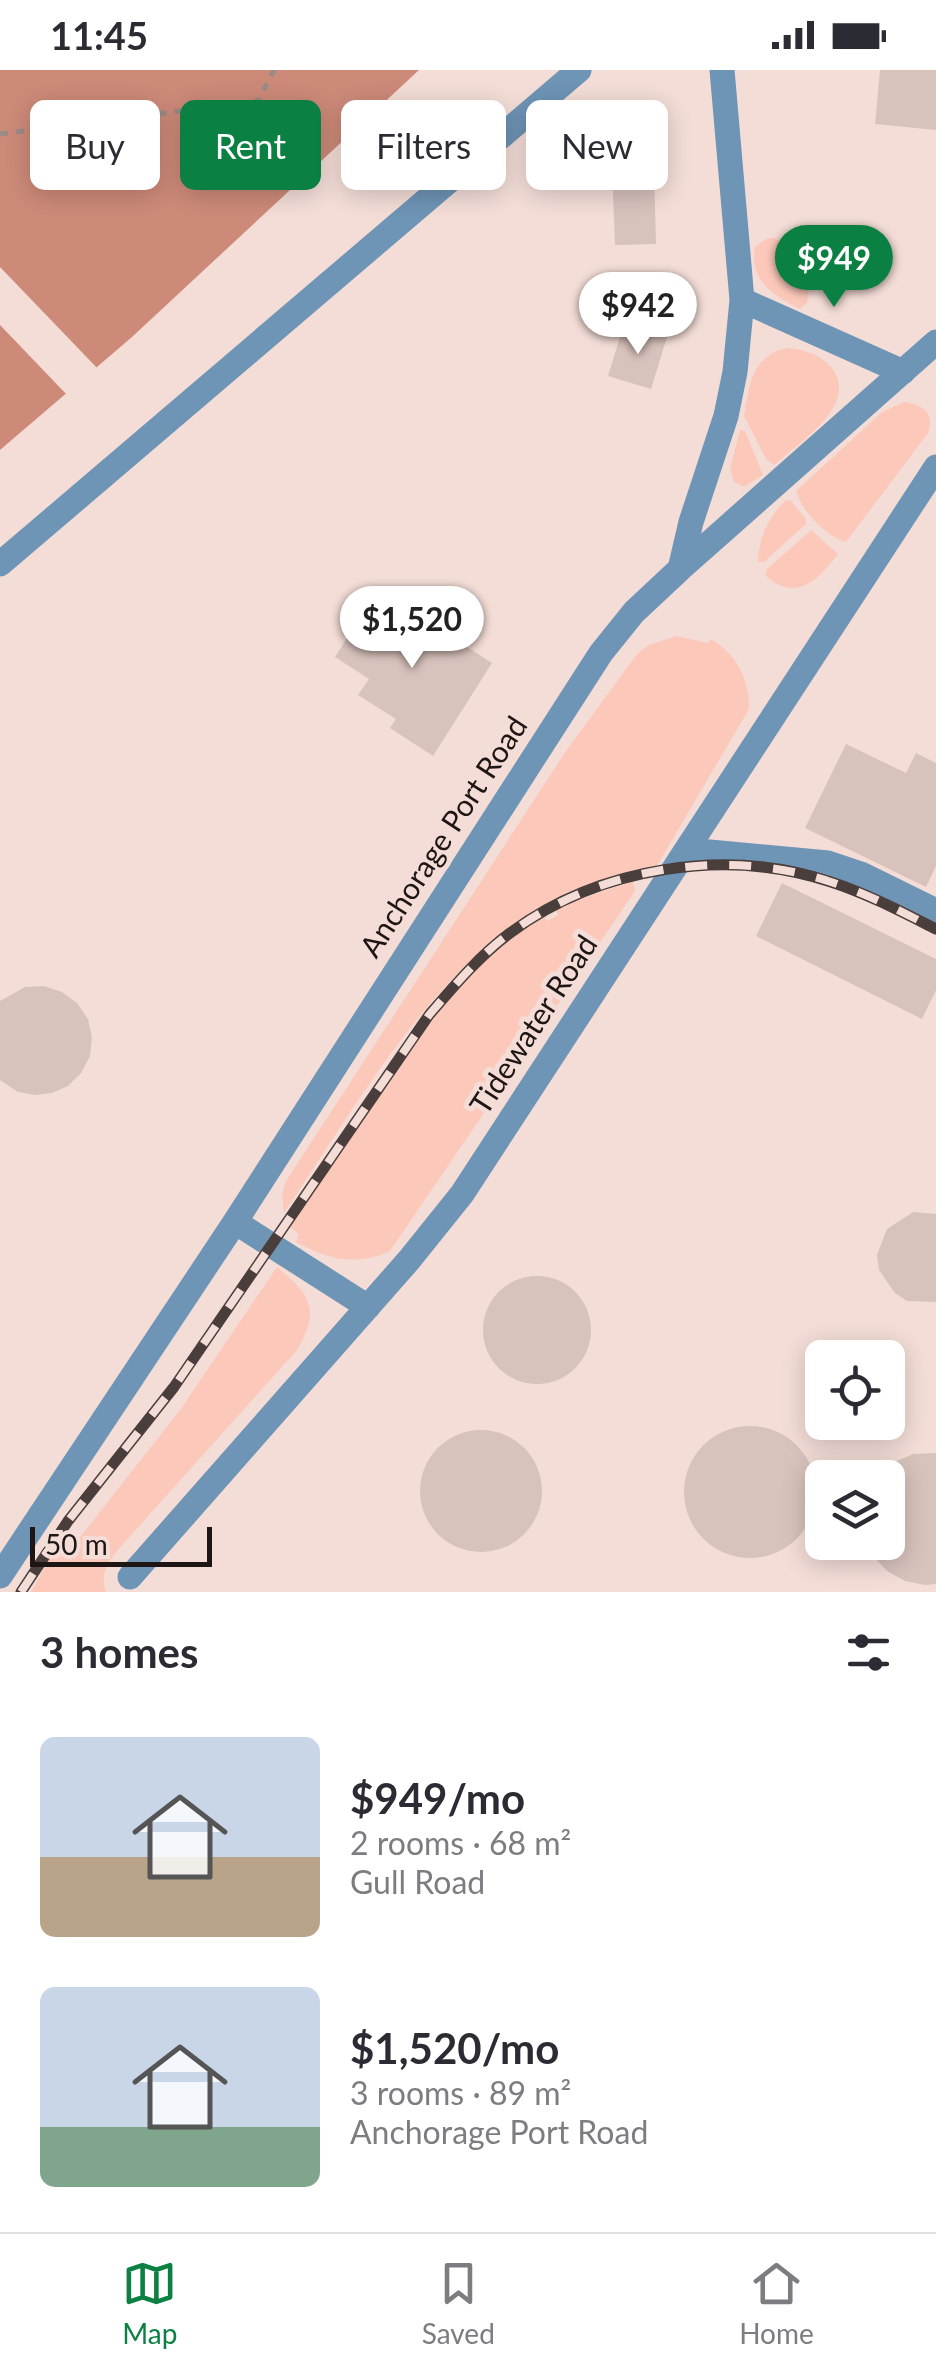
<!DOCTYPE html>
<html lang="en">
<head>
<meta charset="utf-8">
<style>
	:root { --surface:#fff; --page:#f2f2f3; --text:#2b2b33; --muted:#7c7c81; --line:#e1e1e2; --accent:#0b8043 }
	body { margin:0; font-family:Lato,sans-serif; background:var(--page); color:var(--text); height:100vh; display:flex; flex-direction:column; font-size:38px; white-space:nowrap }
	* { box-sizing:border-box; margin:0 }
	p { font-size:32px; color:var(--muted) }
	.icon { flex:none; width:55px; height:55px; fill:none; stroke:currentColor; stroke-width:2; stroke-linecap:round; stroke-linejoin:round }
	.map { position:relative; height:1522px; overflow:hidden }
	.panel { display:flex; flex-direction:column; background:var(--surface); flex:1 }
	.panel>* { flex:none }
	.guide { position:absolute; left:30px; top:30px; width:878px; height:90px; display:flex; gap:20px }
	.tools { position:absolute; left:805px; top:1270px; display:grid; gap:20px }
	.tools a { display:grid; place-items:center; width:100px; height:100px; border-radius:15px; background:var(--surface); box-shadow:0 5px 25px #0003; font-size:50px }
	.scale { position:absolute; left:30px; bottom:25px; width:182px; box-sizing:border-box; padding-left:10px; border:5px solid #1e1614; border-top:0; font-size:28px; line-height:35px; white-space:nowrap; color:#1e1614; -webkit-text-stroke:8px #f4ddd7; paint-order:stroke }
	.price { position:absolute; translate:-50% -85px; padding:0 22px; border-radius:35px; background:#fff; color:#222; font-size:32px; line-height:65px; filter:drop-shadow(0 2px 5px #0008) }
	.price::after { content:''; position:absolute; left:50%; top:60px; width:30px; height:22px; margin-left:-15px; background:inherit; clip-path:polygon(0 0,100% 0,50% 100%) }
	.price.selected { background:var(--accent); color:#fff }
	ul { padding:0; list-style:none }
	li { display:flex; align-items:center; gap:30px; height:250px; padding:0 40px }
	li span { display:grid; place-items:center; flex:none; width:280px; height:200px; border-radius:15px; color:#555 }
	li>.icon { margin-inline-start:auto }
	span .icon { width:120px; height:120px; fill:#fffc; stroke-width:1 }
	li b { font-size:42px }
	h2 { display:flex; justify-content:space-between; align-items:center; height:120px; padding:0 40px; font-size:42px }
	.chip { padding:0 35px; border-radius:15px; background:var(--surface); box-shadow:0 5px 25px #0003; font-size:35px; line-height:90px }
	.chip.selected { background:var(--accent); color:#fff }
	.status { display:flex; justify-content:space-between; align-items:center; height:70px; padding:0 50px; background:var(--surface); direction:ltr }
	.status svg { height:28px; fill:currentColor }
	.dock { display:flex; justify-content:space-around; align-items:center; height:140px; border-top:2px solid var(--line); background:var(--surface); font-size:28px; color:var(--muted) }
	.dock a { display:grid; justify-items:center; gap:5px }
	.dock .selected { color:var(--accent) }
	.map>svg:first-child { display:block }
</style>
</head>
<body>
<div class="status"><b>11:45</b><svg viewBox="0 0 49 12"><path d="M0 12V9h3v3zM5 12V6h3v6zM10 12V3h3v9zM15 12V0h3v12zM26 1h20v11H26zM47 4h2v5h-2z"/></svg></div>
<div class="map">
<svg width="936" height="1522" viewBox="0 0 936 1522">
	<rect width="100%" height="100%" fill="#f4ddd7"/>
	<path fill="#fcc8ba" d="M773,168l39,16 -5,49 -7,6c-27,-14 -51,-28 -45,-62l11,-8z
		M787,278c16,1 32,6 43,18 33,37 -32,77 -56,99l-8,-6 -22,-43c5,-30 8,-61 43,-68z
		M903,332c19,2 32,10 25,31l-82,109c-21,-6 -44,-31 -50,-51l85,-78z
		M740,360l5,1 18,44 -19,12 -10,-5 -4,-13z
		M786,430l5,1 15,18v5l-42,38h-6c1,-25 10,-45 28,-62z
		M811,460l27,24c-19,25 -42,50 -73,21l2,-6z
		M676,566l32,7 3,-4c26,17 38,38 38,70l-94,160c-30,5 -61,12 -89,25 -125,56 -208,210 -282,319l-2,-20 4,-12 280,-430 71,-97 10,-8z
		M633,811l2,10 -245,360c-35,16 -63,8 -94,-9l3,-8 -10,-8c32,-48 64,-95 97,-142 44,-63 89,-130 158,-168l3,5 11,-6 -3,-7z
		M277,1197c33,27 44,43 20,83l-181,202c-10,14 -16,23 -10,40h-75l21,-38 17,2 8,-15 103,-131z"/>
	<path fill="#cd8a79" d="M0,0h419l-287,267 -132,113z"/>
	<path fill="#f4ddd7" d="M0,197l100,104 -31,26 -69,-72z"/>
	<path fill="#d8c2bc" d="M880,0h56v60l-61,-6z
		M654,97l2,77 -41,1 -3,-77z
		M624,254l43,13 -16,52 -43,-13z
		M378,520l114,73 -59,93 -43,-28 6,-9 -38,-24 11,-16 -34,-22z
		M846,674l60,29 10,-20 20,10v103l-10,21 -121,-59z
		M782,813l154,76v31l-14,29 -166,-83z
		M44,916l18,6 15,11 11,16 4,18 -2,19 -9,17 -13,13 -16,7 -17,2 -17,-3 -18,-12v-79l25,-14z
		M913,1142l23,2v88l-29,-1 -12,-8 -16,-23 -2,-15 10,-26z
		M483 1260a54 54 0 1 1 108 0a54 54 0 1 1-108 0Z
		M684 1422a66 66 0 1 1 132 0a66 66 0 1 1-132 0Z
		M420 1421a61 61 0 1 1 122 0a61 61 0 1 1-122 0Z
		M936,1383v131l-11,1 -20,-4 -18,-10 -14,-15 -6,-14h21v-64h-12l16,-15 21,-9z"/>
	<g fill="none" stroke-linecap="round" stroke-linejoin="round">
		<path stroke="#9b8b86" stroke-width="5" stroke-dasharray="8 8" stroke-linecap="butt" d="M0,64l258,-33 16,-31"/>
		<path stroke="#6e94b6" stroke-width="25" d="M742,230l161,72
			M0,494l579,-494
			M680,499l256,-227
			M688,780l140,13 33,11 75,37
			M235,1152l133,85
			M0,1506l235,-354 366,-569 33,-41 46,-43 11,-47 35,-106 9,-44 7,-72 -20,-230
			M130,1507l279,-317 53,-66 474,-727"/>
		<g stroke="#493e3b" stroke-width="11">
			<path id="rail" d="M21,1522l47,-71 106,-134 255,-372c25,-29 50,-59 81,-82 89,-66 216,-86 321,-51 37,12 71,30 105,47"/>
		</g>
		<use href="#rail" stroke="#f4ddd7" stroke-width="8" stroke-dasharray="22" stroke-linecap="butt"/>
	</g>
	<g text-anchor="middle" stroke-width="10" stroke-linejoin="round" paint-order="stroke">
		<g font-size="30" fill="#1e1614" stroke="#f4ddd7">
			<text transform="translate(444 767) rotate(-57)" y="10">Anchorage Port Road</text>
			<text transform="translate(534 955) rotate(-57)" y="10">Tidewater Road</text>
		</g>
	</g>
</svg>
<div class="tools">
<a><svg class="icon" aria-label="locate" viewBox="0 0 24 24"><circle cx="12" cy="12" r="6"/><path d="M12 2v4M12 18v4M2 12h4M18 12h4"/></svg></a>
<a><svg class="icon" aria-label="layers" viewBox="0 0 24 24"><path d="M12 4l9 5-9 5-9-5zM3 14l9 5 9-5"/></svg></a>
</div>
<div class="scale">50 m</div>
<b class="price selected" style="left:834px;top:240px">$949</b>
<b class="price" style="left:638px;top:287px">$942</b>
<b class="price" style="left:412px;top:601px">$1,520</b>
<div class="guide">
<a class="chip">Buy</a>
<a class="chip selected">Rent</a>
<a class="chip">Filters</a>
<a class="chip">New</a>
</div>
</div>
<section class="panel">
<h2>3 homes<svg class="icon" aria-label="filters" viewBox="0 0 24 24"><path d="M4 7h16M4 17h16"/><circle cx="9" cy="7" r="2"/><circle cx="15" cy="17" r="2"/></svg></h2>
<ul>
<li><span style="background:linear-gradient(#c9d6e8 60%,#b9a48a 0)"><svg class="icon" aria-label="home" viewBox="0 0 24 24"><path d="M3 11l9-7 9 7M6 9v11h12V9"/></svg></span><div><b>$949/mo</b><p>2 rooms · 68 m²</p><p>Gull Road</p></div></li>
<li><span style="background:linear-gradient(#c9d6e8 70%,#7fa58c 0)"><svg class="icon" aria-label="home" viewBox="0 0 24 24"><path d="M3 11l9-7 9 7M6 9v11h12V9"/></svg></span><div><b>$1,520/mo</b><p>3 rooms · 89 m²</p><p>Anchorage Port Road</p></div></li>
</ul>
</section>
<nav class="dock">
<a class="selected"><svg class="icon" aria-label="map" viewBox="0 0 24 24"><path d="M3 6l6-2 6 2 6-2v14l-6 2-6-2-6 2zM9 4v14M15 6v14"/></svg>Map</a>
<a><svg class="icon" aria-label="saved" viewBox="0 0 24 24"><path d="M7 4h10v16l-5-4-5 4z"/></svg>Saved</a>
<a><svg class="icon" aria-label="home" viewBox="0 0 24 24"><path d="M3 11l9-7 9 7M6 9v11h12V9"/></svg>Home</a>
</nav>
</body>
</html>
